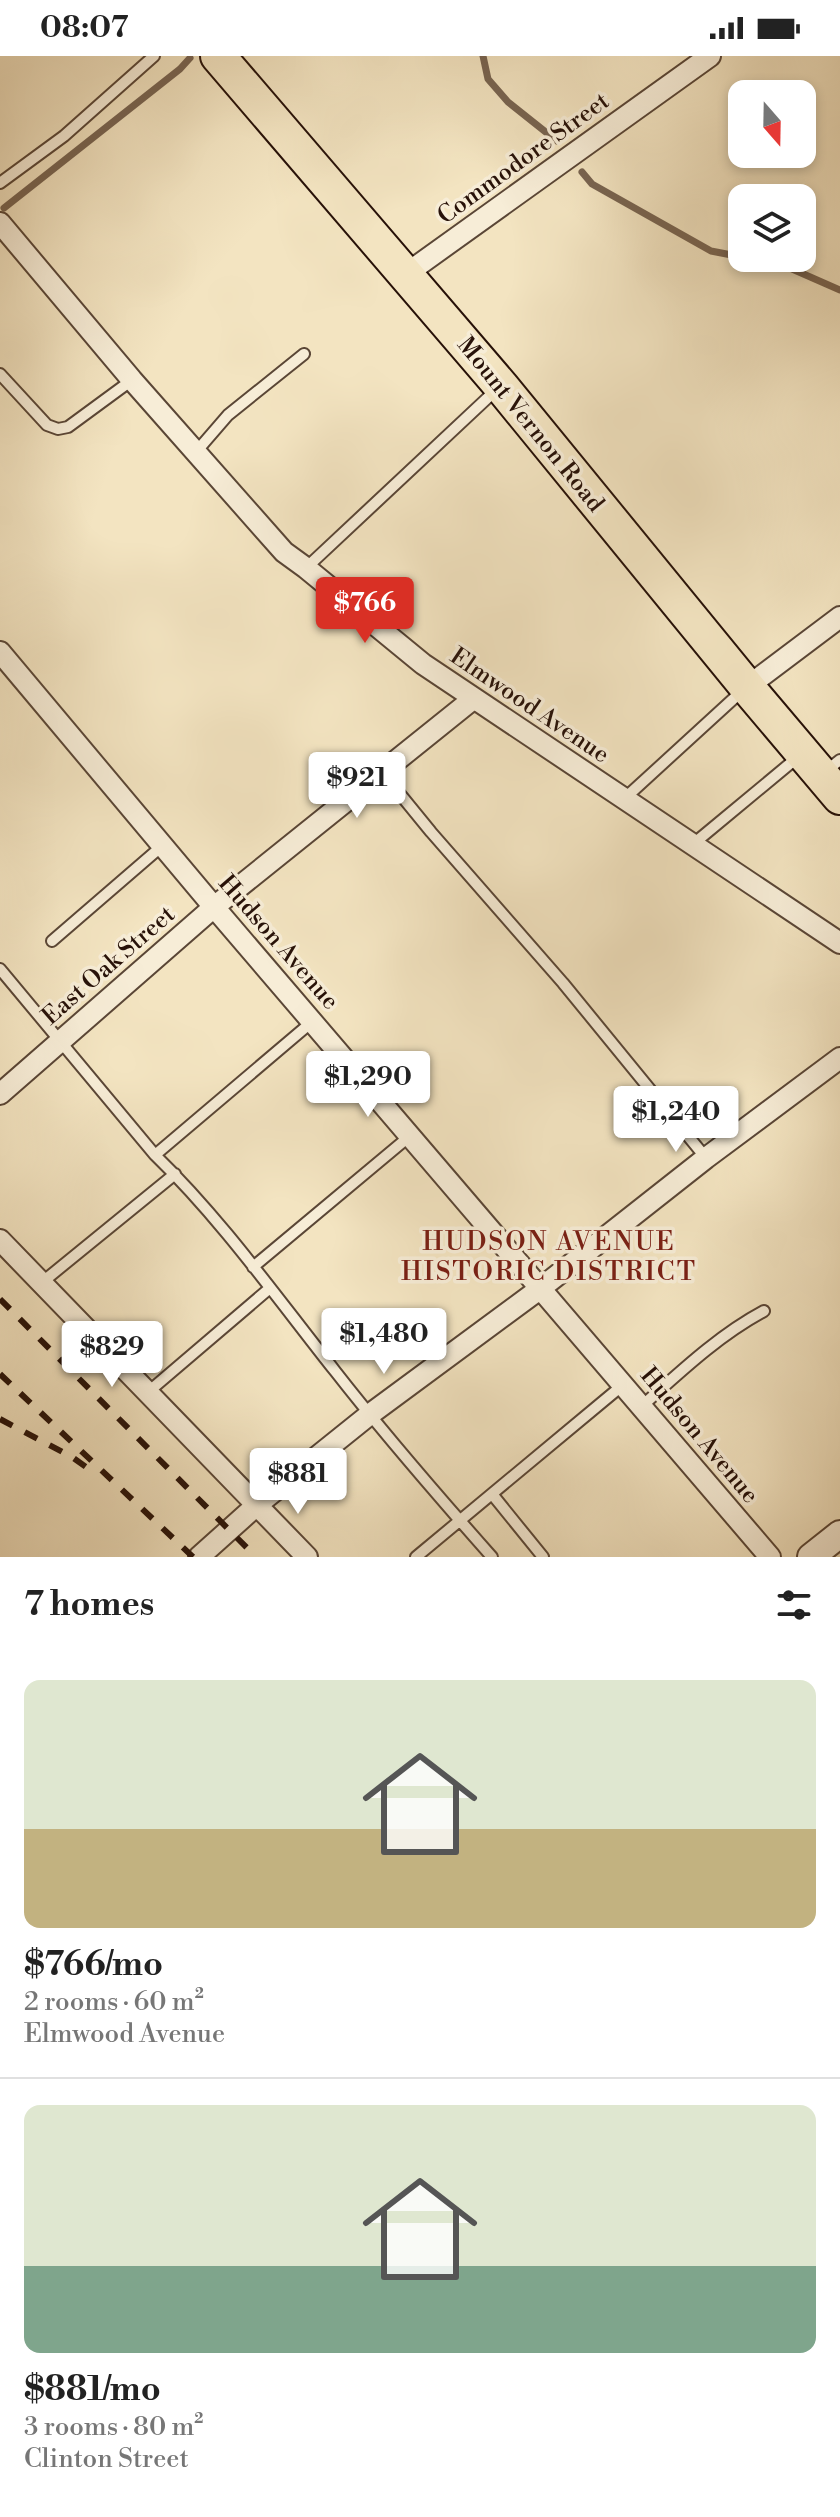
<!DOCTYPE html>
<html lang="en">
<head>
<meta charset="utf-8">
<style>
	:root { --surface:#fff; --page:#f6f6f6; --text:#222; --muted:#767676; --line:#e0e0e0; --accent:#d93025 }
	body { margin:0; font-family:"Libre Bodoni",serif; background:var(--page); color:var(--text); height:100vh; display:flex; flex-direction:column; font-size:30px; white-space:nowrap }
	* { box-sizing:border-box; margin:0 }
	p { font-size:26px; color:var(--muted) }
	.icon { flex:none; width:44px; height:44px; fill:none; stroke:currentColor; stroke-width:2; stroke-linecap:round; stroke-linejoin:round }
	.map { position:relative; height:1501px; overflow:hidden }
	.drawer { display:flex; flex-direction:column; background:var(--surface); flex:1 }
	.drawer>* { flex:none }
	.needle { width:52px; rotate:160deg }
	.buttons { position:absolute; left:728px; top:24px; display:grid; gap:16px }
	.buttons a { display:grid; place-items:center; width:88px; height:88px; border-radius:16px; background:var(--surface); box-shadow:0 4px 12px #0003; font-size:40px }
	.price { position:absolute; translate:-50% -68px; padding:0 18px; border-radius:8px; background:#fff; color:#222; font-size:26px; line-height:52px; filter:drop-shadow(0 2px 4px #0008) }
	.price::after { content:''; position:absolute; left:50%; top:48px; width:24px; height:18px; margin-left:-12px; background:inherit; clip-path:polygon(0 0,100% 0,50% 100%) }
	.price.selected { background:var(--accent); color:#fff }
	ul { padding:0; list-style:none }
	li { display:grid; align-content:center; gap:16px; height:424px; padding:0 24px }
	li+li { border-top:2px solid var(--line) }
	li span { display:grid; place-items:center; height:248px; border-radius:16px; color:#555 }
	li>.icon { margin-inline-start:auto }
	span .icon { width:144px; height:144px; fill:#fffc; stroke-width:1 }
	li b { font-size:34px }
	h2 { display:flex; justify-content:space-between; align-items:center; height:96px; padding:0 24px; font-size:34px }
	.status { display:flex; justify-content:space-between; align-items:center; height:56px; padding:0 40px; background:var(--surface); direction:ltr }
	.status svg { height:22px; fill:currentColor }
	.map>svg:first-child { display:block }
</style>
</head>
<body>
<div class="status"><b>08:07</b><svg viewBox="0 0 49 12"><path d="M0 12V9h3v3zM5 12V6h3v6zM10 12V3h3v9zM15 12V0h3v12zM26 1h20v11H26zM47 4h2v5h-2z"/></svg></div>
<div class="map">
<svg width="840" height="1501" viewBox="0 0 840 1501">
	<rect width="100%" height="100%" fill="#f3e4c1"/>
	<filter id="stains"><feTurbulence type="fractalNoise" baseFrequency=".0025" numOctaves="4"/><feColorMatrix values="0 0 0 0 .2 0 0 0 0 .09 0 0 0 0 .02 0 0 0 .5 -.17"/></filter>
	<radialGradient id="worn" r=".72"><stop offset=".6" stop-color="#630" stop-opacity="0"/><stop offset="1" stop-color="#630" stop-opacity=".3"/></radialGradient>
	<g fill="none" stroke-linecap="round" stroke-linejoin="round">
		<path stroke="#786451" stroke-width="7" d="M483,0l5,23 20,23 49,39
			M582,116l10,12 119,67 31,6
			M4,152l176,-139 10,-11
			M748,202l35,7 57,25"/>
		<g stroke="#5a4636" stroke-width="14">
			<path id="service" d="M0,127l64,-47 90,-80
				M0,318l47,51 11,4 10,-2 64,-47
				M196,396l32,-37 76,-61
				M306,512l190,-178
				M826,715l14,-11
				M382,716l49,60 132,151 143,175
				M624,743l118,-108
				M692,789l106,-88
				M52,885l110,-95
				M0,913l155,186c67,65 122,143 180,216 50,64 103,125 157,186
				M155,1099l158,-134
				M253,1211l158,-132
				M40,1228l135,-110
				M147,1337l123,-105
				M642,1350c38,-34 77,-71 122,-95
				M492,1438l51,63
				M416,1501l208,-173"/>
		</g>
		<g stroke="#5a4636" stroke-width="24">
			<path id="minor" d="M0,167l132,157 152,172 22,16 117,96 417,279
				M406,218l304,-218
				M0,596l214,255 556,650
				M747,631l93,-70
				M0,1038l214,-187 259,-208
				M0,1184l307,317
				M199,1501l58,-52 112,-90 172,-127 165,-130 134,-100"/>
		</g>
		<g stroke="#5a4636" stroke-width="30">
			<path id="tertiary" d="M811,1501l29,-23"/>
		</g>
		<g stroke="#271108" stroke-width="38">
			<path id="trunk" d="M218,0l283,330 246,301 93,110"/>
		</g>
		<use href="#service" stroke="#f7edd7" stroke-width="10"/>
		<use href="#minor" stroke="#f7edd7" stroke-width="20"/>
		<use href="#tertiary" stroke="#f7edd7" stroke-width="26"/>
		<use href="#trunk" stroke="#f3e4c1" stroke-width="34"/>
		<path stroke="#271108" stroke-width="6" stroke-dasharray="14 14" stroke-linecap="butt" d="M0,1243l256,258
			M0,1318l193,183
			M0,1363l72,38 14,10"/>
	</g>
	<g text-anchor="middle" stroke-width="7" stroke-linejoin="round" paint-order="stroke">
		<g font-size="24" fill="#271108" stroke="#f7edd7">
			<text transform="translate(523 102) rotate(-36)" y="8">Commodore Street</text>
			<text transform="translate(531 368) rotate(51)" y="8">Mount Vernon Road</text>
			<text transform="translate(530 649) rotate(34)" y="8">Elmwood Avenue</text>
			<text transform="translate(279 886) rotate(49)" y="8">Hudson Avenue</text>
			<text transform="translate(108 909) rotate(-41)" y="8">East Oak Street</text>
			<text transform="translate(700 1379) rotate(50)" y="8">Hudson Avenue</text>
		</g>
		<g font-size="26" letter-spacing="2" fill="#7a1f14" stroke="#f7edd7">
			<text x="549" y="1194">HUDSON AVENUE<tspan x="549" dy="30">HISTORIC DISTRICT</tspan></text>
		</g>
	</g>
	<rect width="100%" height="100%" filter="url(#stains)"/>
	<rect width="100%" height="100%" fill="url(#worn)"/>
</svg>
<div class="buttons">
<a><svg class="needle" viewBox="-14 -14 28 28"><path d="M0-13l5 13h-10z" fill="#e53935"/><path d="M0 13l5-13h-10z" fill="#767676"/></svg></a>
<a><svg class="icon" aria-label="layers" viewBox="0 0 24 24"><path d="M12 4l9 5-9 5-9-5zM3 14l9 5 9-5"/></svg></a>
</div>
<b class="price selected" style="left:365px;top:589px">$766</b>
<b class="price" style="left:357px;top:764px">$921</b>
<b class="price" style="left:368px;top:1063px">$1,290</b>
<b class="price" style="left:676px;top:1098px">$1,240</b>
<b class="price" style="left:384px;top:1320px">$1,480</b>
<b class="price" style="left:112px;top:1333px">$829</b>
<b class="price" style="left:298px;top:1460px">$881</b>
</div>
<section class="drawer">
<h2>7 homes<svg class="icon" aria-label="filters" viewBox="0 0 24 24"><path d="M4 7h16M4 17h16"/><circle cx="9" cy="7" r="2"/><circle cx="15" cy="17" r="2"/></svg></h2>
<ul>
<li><span style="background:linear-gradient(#dfe7d0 60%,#c2b280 0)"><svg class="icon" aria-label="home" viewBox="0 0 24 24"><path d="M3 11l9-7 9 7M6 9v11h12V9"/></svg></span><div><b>$766/mo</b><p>2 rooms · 60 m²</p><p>Elmwood Avenue</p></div></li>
<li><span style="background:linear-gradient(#dfe7d0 65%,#7fa58c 0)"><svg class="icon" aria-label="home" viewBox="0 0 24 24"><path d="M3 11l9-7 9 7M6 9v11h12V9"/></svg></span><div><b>$881/mo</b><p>3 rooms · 80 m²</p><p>Clinton Street</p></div></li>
</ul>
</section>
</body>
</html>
